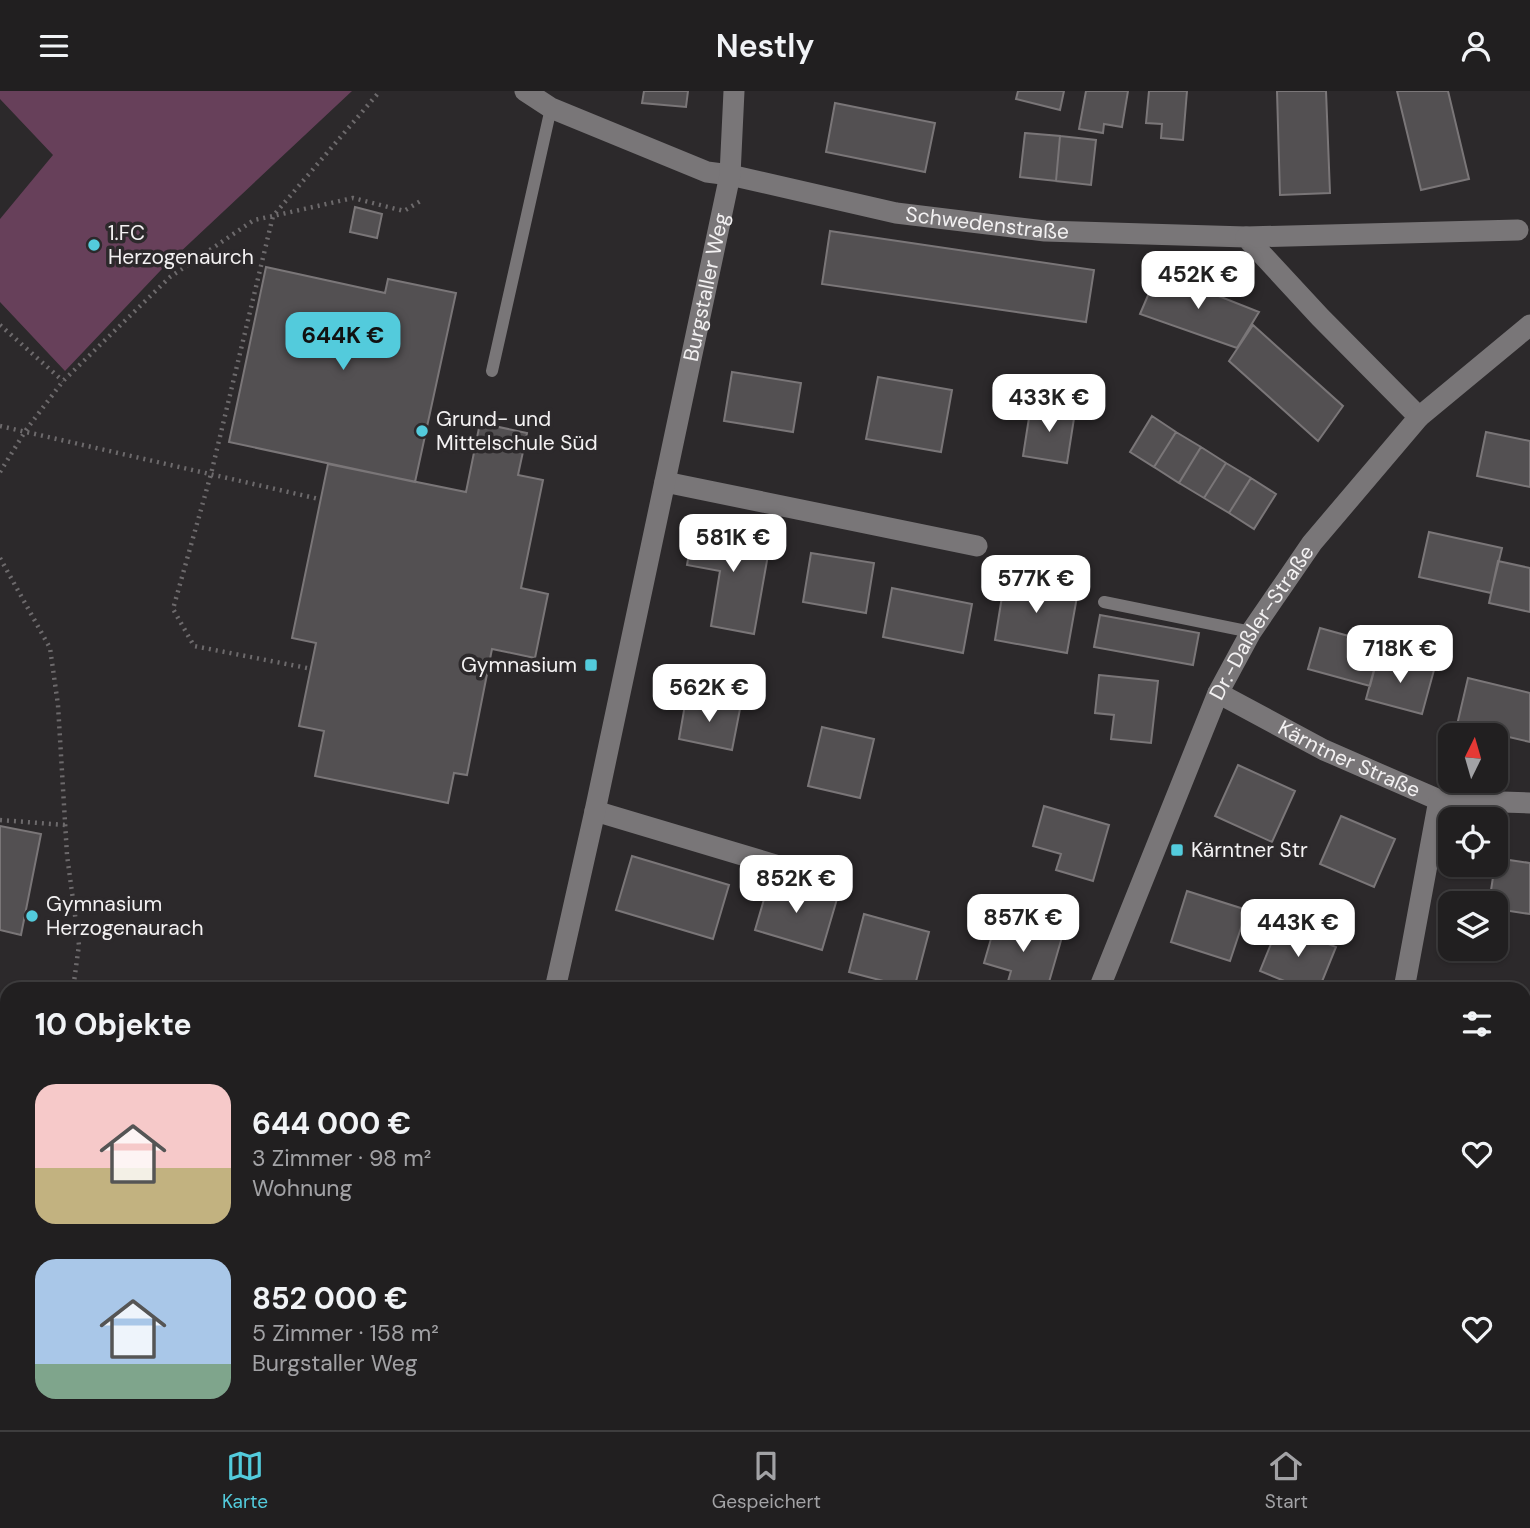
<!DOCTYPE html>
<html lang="de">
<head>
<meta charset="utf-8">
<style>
	:root { --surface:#211f20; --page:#292729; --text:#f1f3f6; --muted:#a2a2a5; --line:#3e3d3e; --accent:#53cbdc }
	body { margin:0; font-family:"DM Sans",sans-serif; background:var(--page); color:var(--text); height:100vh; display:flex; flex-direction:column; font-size:26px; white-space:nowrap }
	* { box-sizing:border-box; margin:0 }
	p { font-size:23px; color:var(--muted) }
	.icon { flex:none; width:38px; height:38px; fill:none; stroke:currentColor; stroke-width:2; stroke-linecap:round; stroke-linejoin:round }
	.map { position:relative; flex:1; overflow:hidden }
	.panel { position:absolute; left:0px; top:891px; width:1531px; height:450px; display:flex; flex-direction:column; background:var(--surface); border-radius:21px 21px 0 0; box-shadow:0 2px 5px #0004,0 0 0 2px var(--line) }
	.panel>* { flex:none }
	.needle { width:46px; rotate:5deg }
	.fabs { position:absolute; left:1438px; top:632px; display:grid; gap:14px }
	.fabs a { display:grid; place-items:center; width:70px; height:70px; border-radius:14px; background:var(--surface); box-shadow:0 2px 5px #0004,0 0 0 2px var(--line); font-size:35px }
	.price { position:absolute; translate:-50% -60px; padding:0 16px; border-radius:14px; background:#fff; color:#222; font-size:23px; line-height:46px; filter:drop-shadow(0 2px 4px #0008) }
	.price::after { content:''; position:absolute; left:50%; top:42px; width:21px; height:16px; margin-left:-10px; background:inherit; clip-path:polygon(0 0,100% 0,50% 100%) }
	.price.active { background:var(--accent); color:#111 }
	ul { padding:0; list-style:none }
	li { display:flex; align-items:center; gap:21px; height:175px; padding:0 35px }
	li span { display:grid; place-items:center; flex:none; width:196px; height:140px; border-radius:21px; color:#555 }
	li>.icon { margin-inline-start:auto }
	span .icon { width:84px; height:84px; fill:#fffc; stroke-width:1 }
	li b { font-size:30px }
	h2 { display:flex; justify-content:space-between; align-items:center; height:84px; padding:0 35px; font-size:30px }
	header { display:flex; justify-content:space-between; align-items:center; height:91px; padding:0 35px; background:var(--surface); font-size:32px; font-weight:600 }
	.tabs { display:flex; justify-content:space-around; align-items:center; height:98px; border-top:2px solid var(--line); background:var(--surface); font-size:19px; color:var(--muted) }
	.tabs a { display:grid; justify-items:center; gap:4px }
	.tabs .active { color:var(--accent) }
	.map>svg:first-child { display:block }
</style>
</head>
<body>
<header><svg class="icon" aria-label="menu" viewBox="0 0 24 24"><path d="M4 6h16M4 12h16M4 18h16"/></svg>Nestly<svg class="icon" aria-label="person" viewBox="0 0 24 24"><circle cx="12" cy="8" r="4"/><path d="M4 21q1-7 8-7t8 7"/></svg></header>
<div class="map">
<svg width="1530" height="1339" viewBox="0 0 1530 1339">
	<rect width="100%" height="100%" fill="#2c292b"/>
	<path fill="#67405a" d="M0,0h352l-191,179 -96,101 -65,-69v-83l53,-64 -53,-56z"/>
	<path fill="#535052" stroke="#7a7678" stroke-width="2" d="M644,0h44l-2,16 -44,-4z
		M1018,0h46l-4,19 -44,-11z
		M1086,0h42l-6,36 -18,-3 -1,9 -24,-4z
		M1149,0h38l-4,49 -22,-2 1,-14 -16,-1z
		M1277,0h49l4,102 -50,2z
		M1397,0h51l21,88 -48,11z
		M835,12l100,20 -10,49 -99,-20z
		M1025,42l35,3 -4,45 -36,-4z
		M1060,45l36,4 -5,45 -35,-4z
		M355,116l27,7 -5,24 -27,-6z
		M830,140l264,39 -8,52 -264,-38z
		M266,176l119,26 3,-14 68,14 -41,189 -186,-40z
		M1158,181l101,40 -22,36 -97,-34z
		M1253,234l90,81 -25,35 -89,-80z
		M732,281l69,11 -8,49 -69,-11z
		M878,286l74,13 -11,62 -75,-13z
		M1031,314l44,7 -8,51 -44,-7z
		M1152,325l24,16 -22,35 -24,-15z
		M480,332l47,10 -9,42 25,5 -22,108 27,6 -13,64 -43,-9 -25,126 -13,-2 -6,30 -133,-27 9,-45 -25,-5 17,-83 -24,-5 36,-174 138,28z
		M1176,341l25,15 -22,36 -25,-16z
		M1486,341l44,9v46l-53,-11z
		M1201,356l25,16 -22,35 -25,-15z
		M1226,372l25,15 -22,35 -25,-15z
		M1251,387l25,16 -22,35 -25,-16z
		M694,434l77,13 -17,96 -43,-8 9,-55 -33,-6z
		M1429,441l73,16 -11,45 -72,-16z
		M811,462l63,10 -8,50 -63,-11z
		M1498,470l32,7v44l-41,-9z
		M1005,487l73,13 -11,62 -72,-13z
		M892,497l80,16 -9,49 -80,-16z
		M1100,524l99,18 -6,32 -99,-18z
		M1320,537l61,17 -11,41 -62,-17z
		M1378,564l56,15 -12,44 -56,-15z
		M1099,584l59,6 -7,62 -40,-4 3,-24 -19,-2z
		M1468,587l62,15v49l-73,-17z
		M686,608l54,10 -8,41 -53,-11z
		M822,636l52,12 -14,59 -52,-12z
		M1238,674l57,26 -23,51 -57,-26z
		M1044,715l65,19 -16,56 -37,-11 5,-16 -28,-8z
		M1341,725l54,23 -21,48 -54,-23z
		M0,735l41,8 -20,101 -21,-5z
		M632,765l97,29 -16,54 -97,-29z
		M1496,767l34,5v51l-34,-5v-6h-7z
		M770,788l67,20 -15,51 -67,-20z
		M1187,800l60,19 -17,51 -59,-19z
		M864,823l65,18 -15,57 -65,-17z
		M997,827l65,19 -15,52 -41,-1 5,-17 -27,-8z
		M1279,833l57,23 -17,42h-15l-44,-18z
		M1524,920h6v51l-6,-1z
		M0,1027l7,1v21l-4,21h-3z
		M0,1255l7,1v78h314l18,2 -1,3h-338z
		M610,1334h63l-1,5h-63z
		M696,1334h63l-1,5h-63z
		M974,1334h61l-3,5h-61z
		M1321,1334h82l6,5h-82z"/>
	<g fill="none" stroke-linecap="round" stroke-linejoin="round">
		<path stroke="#6d6a6c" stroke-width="4.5" stroke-dasharray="2 5" stroke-linecap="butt" d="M0,234l63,56
			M0,335l319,73
			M0,381l26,-42 37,-49 107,-104 84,-57 19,-4 107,-125
			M0,467l50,90 8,57 9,150 12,90 -6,44
			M307,577l-113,-22 -21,-37 38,-135 62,-258 80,-18 51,13 18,-11
			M0,729l65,5
			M0,1091l7,1"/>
		<path stroke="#797678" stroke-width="12" d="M492,280l59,-263
			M1104,511l147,30"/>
		<g stroke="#797678" stroke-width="21">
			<path id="s1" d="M525,0l26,17 156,64 23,3 166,38 149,18 201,6 74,80 99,100"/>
			<path d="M1246,146l272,-7"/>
			<path d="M665,391l312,64"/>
			<path id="s2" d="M1218,602l106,57 115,50 91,3"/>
			<path d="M595,720l184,55"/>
			<path id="s3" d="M555,898l40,-178 135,-636 4,-84"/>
			<path id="s4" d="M1099,898l119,-296 33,-61 61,-89 107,-126 111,-92"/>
			<path d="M1404,898l35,-189"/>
			<path d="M1470,1334l5,5"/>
			<path d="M466,1339l1,-5"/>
			<path d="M915,1339l2,-5"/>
		</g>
	</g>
	<g fill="#53cbdc" stroke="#2c292b" stroke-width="2.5">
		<circle cx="94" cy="154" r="7"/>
		<circle cx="422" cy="340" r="7"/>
		<rect x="584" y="567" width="14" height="14" rx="3.5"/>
		<rect x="1170" y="752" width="14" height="14" rx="3.5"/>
		<circle cx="32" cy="825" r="7"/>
	</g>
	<g text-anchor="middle" stroke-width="7" stroke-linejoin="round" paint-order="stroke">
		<g font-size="21" fill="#f3f1f2" stroke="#2c292b">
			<text dy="7" stroke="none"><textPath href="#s1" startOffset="485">Schwedenstraße</textPath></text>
			<text dy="7" stroke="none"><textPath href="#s3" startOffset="718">Burgstaller Weg</textPath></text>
			<text dy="7" stroke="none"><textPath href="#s4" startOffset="402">Dr.-Daßler-Straße</textPath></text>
			<text dy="7" stroke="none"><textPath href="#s2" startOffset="147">Kärntner Straße</textPath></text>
		</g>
		<g font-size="21" fill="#f3f1f2" stroke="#2c292b" text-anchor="start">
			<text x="108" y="149">1.FC<tspan x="108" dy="24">Herzogenaurch</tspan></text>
			<text x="436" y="335">Grund- und<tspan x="436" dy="24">Mittelschule Süd</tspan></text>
			<text x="577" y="581" text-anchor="end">Gymnasium</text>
			<text x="1191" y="766">Kärntner Str</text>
			<text x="46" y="820">Gymnasium<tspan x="46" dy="24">Herzogenaurach</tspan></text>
		</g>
	</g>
</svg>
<div class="fabs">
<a><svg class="needle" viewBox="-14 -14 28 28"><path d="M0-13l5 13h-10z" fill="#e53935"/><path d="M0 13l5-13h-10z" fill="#a2a2a5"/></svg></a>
<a><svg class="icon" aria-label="locate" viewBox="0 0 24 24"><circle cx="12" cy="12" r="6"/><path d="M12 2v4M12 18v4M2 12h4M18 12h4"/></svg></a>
<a><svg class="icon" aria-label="layers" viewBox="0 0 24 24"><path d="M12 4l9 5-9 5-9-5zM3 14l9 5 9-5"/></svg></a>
</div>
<b class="price" style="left:1198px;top:220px">452K €</b>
<b class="price active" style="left:343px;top:281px">644K €</b>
<b class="price" style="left:1049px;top:343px">433K €</b>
<b class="price" style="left:733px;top:483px">581K €</b>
<b class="price" style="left:1036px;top:524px">577K €</b>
<b class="price" style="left:1400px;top:594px">718K €</b>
<b class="price" style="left:709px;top:633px">562K €</b>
<b class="price" style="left:796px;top:824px">852K €</b>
<b class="price" style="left:1023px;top:863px">857K €</b>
<b class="price" style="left:1298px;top:868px">443K €</b>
<section class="panel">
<h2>10 Objekte<svg class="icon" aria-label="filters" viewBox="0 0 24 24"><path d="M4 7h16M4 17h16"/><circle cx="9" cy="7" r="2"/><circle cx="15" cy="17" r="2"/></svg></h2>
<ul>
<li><span style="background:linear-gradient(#f6c9c9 60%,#c2b280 0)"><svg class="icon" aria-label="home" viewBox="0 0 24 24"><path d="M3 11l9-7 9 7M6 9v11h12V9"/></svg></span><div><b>644 000 €</b><p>3 Zimmer · 98 m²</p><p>Wohnung</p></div><svg class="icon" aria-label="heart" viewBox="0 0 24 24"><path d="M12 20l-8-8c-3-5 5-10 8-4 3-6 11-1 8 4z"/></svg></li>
<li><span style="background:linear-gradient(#a9c7e8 75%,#7fa58c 0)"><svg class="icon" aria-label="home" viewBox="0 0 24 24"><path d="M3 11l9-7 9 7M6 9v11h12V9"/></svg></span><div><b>852 000 €</b><p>5 Zimmer · 158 m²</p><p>Burgstaller Weg</p></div><svg class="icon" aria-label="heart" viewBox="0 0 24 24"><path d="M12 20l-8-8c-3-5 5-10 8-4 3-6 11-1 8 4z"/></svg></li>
</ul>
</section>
</div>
<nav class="tabs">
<a class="active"><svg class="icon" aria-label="map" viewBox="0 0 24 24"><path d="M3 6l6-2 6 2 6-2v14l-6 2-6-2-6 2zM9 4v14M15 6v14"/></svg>Karte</a>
<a><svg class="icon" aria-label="saved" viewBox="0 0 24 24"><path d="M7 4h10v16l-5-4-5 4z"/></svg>Gespeichert</a>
<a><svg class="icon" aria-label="home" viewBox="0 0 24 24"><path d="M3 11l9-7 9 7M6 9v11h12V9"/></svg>Start</a>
</nav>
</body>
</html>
